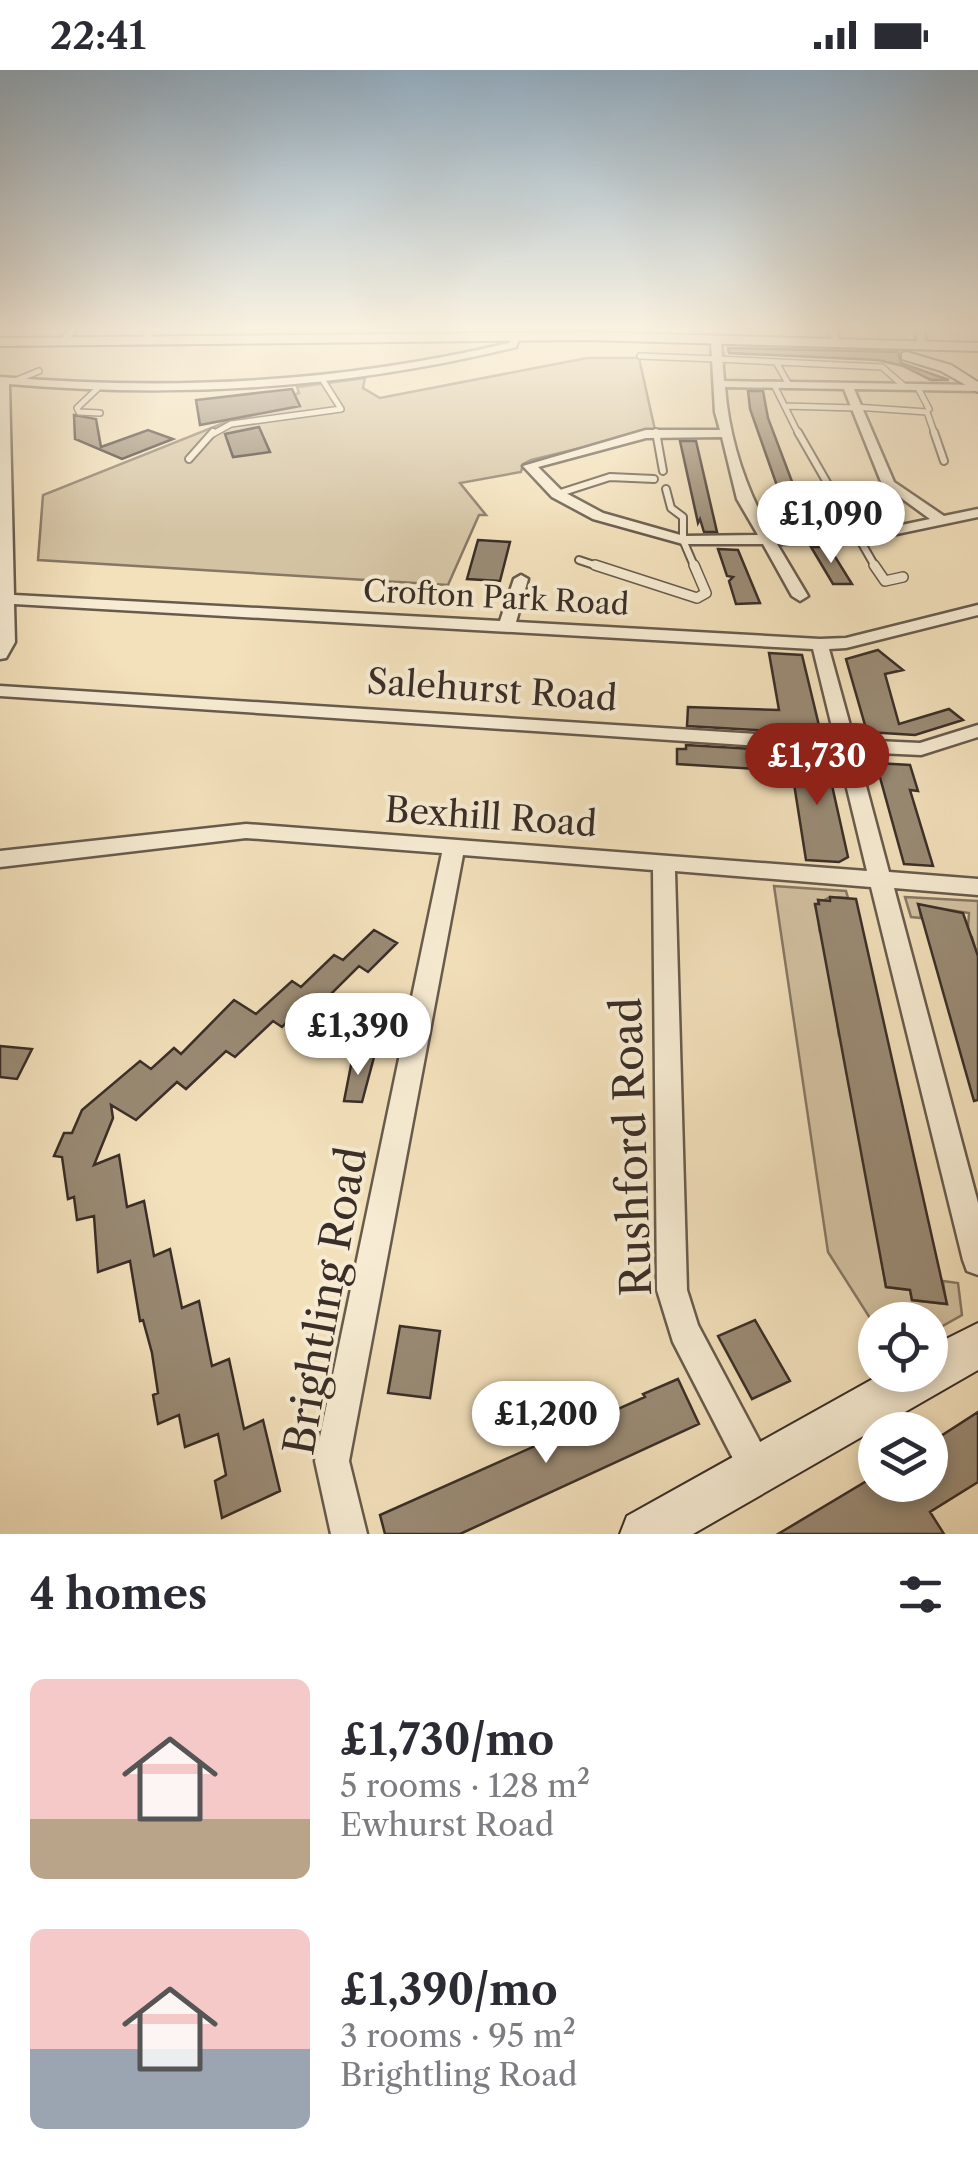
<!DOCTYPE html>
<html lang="en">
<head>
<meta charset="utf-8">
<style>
	:root { --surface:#fff; --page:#f2f2f3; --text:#2b2b33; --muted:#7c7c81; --accent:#8f2418 }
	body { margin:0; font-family:"Libre Caslon Text",serif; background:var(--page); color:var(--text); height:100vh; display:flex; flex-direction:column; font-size:38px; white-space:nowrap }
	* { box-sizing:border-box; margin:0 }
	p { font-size:32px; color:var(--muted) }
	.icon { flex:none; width:55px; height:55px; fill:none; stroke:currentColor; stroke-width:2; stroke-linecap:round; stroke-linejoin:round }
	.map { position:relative; height:1464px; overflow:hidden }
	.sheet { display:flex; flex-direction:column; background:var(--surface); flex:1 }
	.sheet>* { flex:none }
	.buttons { position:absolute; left:858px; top:1232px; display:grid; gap:20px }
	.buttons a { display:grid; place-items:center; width:90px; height:90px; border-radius:50%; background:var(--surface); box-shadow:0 5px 15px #0003; font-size:50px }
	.price { position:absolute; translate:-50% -85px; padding:0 22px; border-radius:35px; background:#fff; color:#222; font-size:32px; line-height:65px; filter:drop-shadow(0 2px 5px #0008) }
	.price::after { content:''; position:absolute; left:50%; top:60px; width:30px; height:22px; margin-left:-15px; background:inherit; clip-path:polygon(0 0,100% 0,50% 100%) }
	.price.selected { background:var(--accent); color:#fff }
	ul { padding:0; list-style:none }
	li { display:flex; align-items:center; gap:30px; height:250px; padding:0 30px }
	li span { display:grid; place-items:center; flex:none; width:280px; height:200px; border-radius:15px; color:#555 }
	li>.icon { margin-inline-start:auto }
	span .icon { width:120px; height:120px; fill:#fffc; stroke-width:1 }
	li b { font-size:42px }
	h2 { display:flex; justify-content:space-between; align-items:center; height:120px; padding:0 30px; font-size:42px }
	.status { display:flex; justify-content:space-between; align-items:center; height:70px; padding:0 50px; background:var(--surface); direction:ltr }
	.status svg { height:28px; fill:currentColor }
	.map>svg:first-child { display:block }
</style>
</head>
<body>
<div class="status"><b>22:41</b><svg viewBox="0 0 49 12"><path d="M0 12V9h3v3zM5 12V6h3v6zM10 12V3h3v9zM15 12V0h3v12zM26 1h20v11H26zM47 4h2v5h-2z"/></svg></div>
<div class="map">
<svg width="978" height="1464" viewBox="0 0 978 1464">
	<rect width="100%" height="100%" fill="#f3e1bc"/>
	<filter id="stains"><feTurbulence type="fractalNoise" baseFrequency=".002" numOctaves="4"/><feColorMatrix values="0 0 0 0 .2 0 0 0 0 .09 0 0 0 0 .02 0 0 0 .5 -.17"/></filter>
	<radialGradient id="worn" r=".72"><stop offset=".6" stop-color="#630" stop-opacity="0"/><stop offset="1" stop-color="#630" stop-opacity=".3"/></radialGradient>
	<path fill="#d4c3a3" stroke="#877866" stroke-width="2.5" d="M587,288h52l16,72 -124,30 -8,4 -2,8 -61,11 26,32h-7l-31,70 -410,-25 5,-65 256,-102 -2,-6 68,-9 -2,10 17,10z
		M774,816l72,5 2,7 -18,-1 -15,8 8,20h-4l1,7h4l15,104h5l42,251 24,3 2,10 34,4 -3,-23 15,2 4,32 -32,18v-13h-55v6l-47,-74z
		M905,827l73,4v60l-6,-24 -18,-2 -3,-8 17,1 1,-15 -50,-8 2,13 -10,-1z"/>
	<path fill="#9a8b75" stroke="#3a2e28" stroke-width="2.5" d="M728,278l170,4 3,11 48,17h-18l-28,-14 -25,-6 -149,-7z
		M292,319l8,17 -100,19 -4,-25z
		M748,321h15l5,27 40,106h7l4,7h-18l-19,-31 -32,-91z
		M74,345l22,4 5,28 47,-17 25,9 -51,20 -47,-20z
		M259,357l11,25 -37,5 -8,-23z
		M680,371h16l21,91h-13l-4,-13 -2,4z
		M478,470l32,2 -10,39 -33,-2z
		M811,477h18l23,37h-19z
		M718,479l20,1 22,53 -24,1 -7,-23 4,-4 -6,-1z
		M878,580l25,20 -18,4 14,50 50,-15 14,11 -48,15 -48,-3 -21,-73z
		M769,583l33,2 19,79 -134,-8 1,-19 91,3z
		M686,675l67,4 3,20 -79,-5v-15h9z
		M789,682l36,2 23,103 -9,5 -33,-2z
		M876,693l34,2 8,26 -8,-1 23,76 -29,-2z
		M830,827l26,2 91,405 -35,-4 -2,-10 -24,-3 -71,-383h4l-1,-4 12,1z
		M918,834l45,9 15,43v144l-4,1z
		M374,860l23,13 -29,29 -9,-6 -33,33 -9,-5 -35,33 -9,-6 -38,36 -9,-6 -40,38 -9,-7 -41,38 -25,-15 2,13 -19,47 25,-10 8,52 17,-6 10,55 16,-7 12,59 17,-7 13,65 17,-7 15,70 19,-9 17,71 -58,27 -7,-37 11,-6 -8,-41 -33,13 -6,-32 -21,9 -5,-29 5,-2 -6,-40 -9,-33 -3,1 -10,-60 -32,11 -4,-56 -17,4 -3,-23 -6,2 -6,-42 -8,-1 10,-23h8l10,-23 58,-49 11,8 23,-21 7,6 53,-54 22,14 36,-33 9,6 33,-32 9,5z
		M0,976l32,3 -15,30 -17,-2z
		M353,985l21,2 -12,45 -18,-1z
		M755,1250l35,61 -38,18 -34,-63z
		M400,1256l40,5 -10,67 -42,-5z
		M678,1309l21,45 -239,110h-75l-5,-19 265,-118 -2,-3z
		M978,1342v70l-48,30 14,22h-166l97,-58v9h55v-42z"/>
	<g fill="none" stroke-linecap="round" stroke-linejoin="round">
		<g stroke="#685b4d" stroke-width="8">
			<path id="lane-far2" d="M640,286l77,3
				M717,289l165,8 23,20
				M776,292l13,23
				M17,310l22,-9
				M774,315l25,50
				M918,318l11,21
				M97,319l-20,19 2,4 21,1
				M785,336l71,2
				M855,337l72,5 8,23
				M211,365l20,-11 110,-15 -19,-30"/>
		</g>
		<g stroke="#685b4d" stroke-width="10">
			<path id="lane-far1" d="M656,362l7,39
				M798,362l78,136
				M934,362l10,29
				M189,389l24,-27
				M666,419l5,19 12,9v23l12,28
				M557,424l53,-17 44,2
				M579,490l24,8"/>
		</g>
		<g stroke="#685b4d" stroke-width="12">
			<path id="lane" d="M595,495l102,33 9,-5 -12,-28
				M874,495l11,16 18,-4"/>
		</g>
		<g stroke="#685b4d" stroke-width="5">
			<path id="street" d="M69,258h10l-14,15h-6z
				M147,258h10l-11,14h-6z
				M828,258h8l4,18h-6z
				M915,258h9l2,20 -8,-2z
				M515,264l5,3 -4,10c-168,41 -334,52 -507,37l5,211 486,26 14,-42 7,-4 7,4 -12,43 304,17 26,-1 132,-33v10l-132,33 -17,1 25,91 66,3 58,-18v12l-57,18 -64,-3 32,120 89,7v16l-84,-7 84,315v72l-11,-4 -4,-11 -92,-373 -196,-16 12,419 11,35 77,145 -6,12 -12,6 -12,-6 -72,-140 -16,-52 -4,-420 -190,-15 -114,606 18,73h-36l-16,-73 127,-608 -196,-15 -246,29v-16l246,-27 621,47 -29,-120 -838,-55v-10l835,53 -22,-90 -799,-45 1,38 -9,16 -6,1v-282c173,14 340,6 509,-34z
				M716,268l5,3 3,40 254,4v6l-124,-2 40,93 50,34 34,-7v8l-124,26 -77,1 31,52 -8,5 -8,-5 -29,-52h-80l-90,-25 -41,-22 -29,-31 123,-36h74l-5,-18 -4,-71zM725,317l119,2 38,95 48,35 -76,16h-82c-26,-45 -43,-96 -47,-148zM722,367l15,62 21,36 -74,1 -81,-23 -41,-22 -24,-24 108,-29z"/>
		</g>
		<g stroke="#3a2e28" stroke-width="4">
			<path id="secondary" d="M589,262l389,11v8l-389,-11 -589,6v-8z
				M907,282l44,13 27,17v10l-37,-21 -39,-12v-6z
				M978,1253v47l-285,164h-73l7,-18 253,-141h50v-28z"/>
		</g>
		<use href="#lane-far2" stroke="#f7ecd3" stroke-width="5"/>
		<use href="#lane-far1" stroke="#f7ecd3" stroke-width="6"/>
		<use href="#lane" stroke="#f7ecd3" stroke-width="9"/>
		<use href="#street" fill="#f7ecd3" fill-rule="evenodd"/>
		<use href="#secondary" fill="#f7ecd3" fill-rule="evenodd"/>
	</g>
	<linearGradient id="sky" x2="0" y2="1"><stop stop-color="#93aec2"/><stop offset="0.56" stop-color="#faf2e1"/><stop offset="1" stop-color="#faf2e1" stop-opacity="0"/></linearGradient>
	<rect width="978" height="463" fill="url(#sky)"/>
	<g text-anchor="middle" stroke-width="8" stroke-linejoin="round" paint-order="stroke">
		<g font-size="30" fill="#3a2e28" stroke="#f7ecd3">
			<text transform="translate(496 528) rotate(3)" y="10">Crofton Park Road</text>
		</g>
		<g font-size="35" fill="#3a2e28" stroke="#f7ecd3">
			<text transform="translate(492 620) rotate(4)" y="12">Salehurst Road</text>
			<text transform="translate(491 747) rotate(4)" y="12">Bexhill Road</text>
		</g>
		<g font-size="42" fill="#3a2e28" stroke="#f7ecd3">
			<text transform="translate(631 1077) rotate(-92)" y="15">Rushford Road</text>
			<text transform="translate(325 1231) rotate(-80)" y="15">Brightling Road</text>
		</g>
	</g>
	<rect width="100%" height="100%" filter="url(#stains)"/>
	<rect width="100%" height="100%" fill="url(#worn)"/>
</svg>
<div class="buttons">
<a><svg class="icon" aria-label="locate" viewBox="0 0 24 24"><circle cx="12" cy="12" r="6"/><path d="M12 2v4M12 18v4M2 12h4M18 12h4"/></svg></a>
<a><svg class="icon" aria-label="layers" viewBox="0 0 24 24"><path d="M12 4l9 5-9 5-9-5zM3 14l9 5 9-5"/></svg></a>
</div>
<b class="price" style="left:831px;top:496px">£1,090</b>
<b class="price selected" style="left:817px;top:738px">£1,730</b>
<b class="price" style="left:358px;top:1008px">£1,390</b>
<b class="price" style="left:546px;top:1396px">£1,200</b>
</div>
<section class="sheet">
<h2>4 homes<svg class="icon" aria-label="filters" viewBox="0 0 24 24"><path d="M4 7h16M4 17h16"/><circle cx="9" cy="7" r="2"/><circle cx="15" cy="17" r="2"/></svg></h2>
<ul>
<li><span style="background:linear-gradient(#f6c9c9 70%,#b9a48a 0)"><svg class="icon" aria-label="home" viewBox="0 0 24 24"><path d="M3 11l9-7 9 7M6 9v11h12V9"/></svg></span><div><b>£1,730/mo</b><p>5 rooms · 128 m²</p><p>Ewhurst Road</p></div></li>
<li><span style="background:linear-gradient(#f6c9c9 60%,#9aa5b1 0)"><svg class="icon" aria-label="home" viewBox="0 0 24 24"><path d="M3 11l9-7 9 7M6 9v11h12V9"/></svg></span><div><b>£1,390/mo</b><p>3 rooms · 95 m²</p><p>Brightling Road</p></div></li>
</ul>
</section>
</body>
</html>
